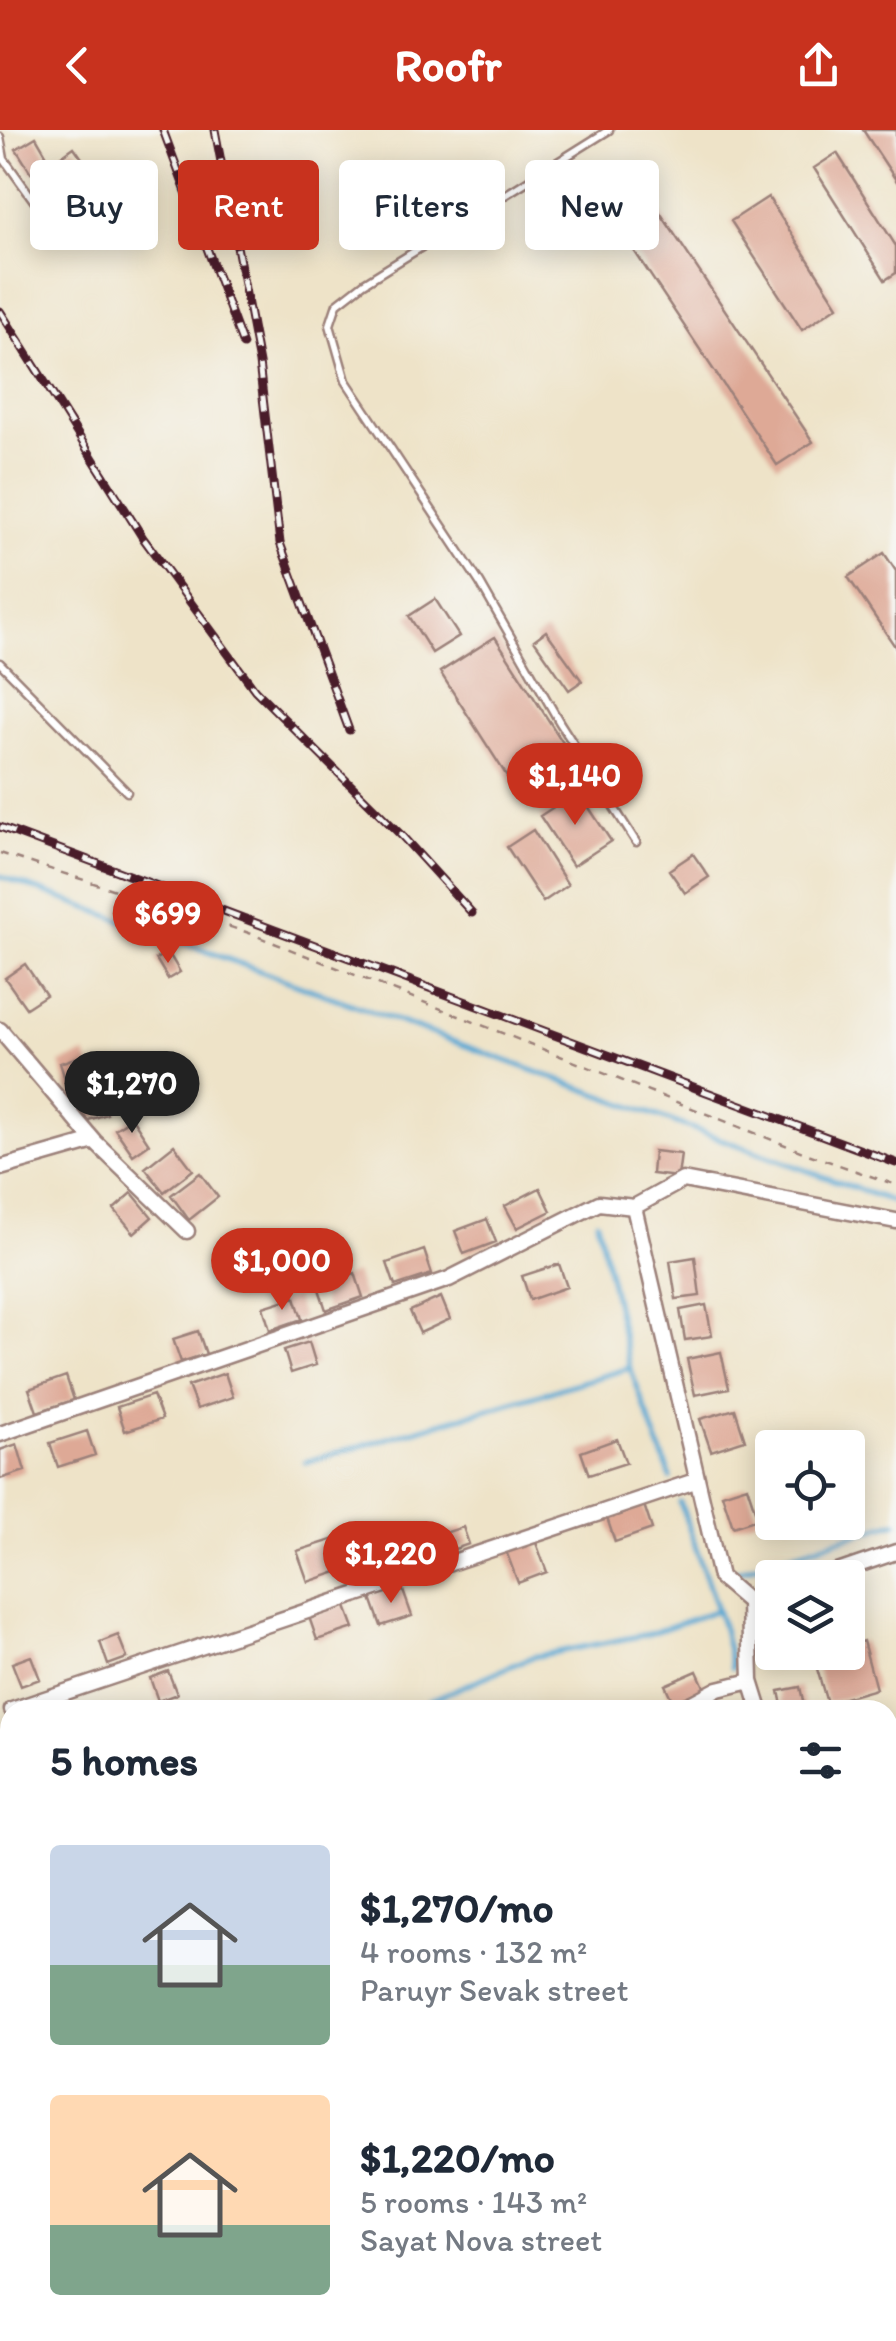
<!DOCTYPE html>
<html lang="en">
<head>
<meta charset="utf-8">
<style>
	:root { --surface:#fff; --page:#f2f2f3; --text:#1f2937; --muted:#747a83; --accent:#c8321e }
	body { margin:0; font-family:Itim,sans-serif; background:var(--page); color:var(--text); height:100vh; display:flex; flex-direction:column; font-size:38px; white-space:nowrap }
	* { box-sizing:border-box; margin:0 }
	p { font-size:32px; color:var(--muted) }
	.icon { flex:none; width:55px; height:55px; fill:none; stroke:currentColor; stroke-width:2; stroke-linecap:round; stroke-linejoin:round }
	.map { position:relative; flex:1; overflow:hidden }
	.drawer { position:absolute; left:0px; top:1570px; width:898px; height:642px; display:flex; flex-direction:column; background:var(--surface); border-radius:30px 30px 0 0; box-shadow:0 5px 25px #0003 }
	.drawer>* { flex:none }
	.hud { position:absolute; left:30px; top:30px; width:838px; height:90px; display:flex; gap:20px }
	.tools { position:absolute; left:755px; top:1300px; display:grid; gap:20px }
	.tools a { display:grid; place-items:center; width:110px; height:110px; border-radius:10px; background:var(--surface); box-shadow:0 5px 25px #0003; font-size:50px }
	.price { position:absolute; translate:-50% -85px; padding:0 22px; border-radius:35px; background:var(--accent); color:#fff; font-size:32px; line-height:65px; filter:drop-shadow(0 2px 5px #0008) }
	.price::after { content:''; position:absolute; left:50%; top:60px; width:30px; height:22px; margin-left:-15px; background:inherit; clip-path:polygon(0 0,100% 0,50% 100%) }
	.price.selected { background:#222; color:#fff }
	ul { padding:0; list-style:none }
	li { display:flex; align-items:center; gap:30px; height:250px; padding:0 50px }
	li span { display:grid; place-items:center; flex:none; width:280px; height:200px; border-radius:10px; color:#555 }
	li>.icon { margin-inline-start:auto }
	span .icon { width:120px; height:120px; fill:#fffc; stroke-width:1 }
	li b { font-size:42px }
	h2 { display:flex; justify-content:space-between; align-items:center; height:120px; padding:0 50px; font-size:42px }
	.chip { padding:0 35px; border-radius:10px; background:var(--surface); box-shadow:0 5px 25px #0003; font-size:35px; line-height:90px }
	.chip.selected { background:var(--accent); color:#fff }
	header { display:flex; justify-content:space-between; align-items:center; height:130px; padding:0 50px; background:var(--accent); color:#fff; font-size:45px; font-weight:700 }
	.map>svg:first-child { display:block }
</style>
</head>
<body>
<header><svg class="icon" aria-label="back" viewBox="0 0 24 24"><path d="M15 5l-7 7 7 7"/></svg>Roofr<svg class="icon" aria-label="share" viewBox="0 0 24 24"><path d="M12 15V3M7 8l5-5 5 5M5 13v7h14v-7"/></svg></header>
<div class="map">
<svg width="896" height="2211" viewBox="0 0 896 2211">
	<rect width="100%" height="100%" fill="#f6f6f2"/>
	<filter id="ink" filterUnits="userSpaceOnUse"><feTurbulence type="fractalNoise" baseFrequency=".01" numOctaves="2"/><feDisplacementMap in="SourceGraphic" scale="20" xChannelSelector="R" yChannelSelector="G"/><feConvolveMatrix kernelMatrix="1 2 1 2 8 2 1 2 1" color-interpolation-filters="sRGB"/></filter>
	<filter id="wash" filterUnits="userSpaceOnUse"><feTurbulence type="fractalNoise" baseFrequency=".0048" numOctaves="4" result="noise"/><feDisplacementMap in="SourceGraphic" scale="40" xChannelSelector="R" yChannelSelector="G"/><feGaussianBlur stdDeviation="2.25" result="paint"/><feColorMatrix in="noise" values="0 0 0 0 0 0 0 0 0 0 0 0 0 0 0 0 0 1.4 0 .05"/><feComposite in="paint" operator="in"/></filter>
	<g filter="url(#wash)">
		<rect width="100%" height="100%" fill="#eee3c8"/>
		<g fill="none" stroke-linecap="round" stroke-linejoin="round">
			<path stroke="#59a8d3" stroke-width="5" d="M0,746l896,327
				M597,1091l33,147 41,110
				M305,1332l325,-94
				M680,1372l42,122 10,44
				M734,1442l162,-50
				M428,1571l104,-44 117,-23 68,-24
				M888,1798h8
				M0,1941l10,-1"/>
		</g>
		<g id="blocks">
			<path fill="#dea996" d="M863,0h33v50z
				M36,7l14,24 -19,12 -15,-24z
				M74,17l31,44 -33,24 -32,-44z
				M837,23l59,93v27l-11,7 -71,-112z
				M641,54l172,258 -36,23 -172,-258z
				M768,67l70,109 -36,24 -71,-109z
				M884,423l12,18v77l-48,-71z
				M435,469l24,37 -27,17 -23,-37z
				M546,501l36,50 -13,9 -35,-50z
				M495,507l72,112 -55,35 -72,-112z
				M578,661l33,50 -38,25 -33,-50z
				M533,700l35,55 -25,17 -36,-55z
				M693,724l16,23 -24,16 -16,-23z
				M168,822l12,20 -12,7 -12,-20z
				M25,834l21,31 -20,13 -21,-30z
				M86,924l10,29 -27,9 -9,-29z
				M97,955l10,29 -27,9 -10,-30z
				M132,988l17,26 -16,11 -18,-26z
				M174,1015l19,25 -29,22 -19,-24z
				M654,1021l27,3 -3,23 -26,-3z
				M200,1043l18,24 -29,23 -18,-25z
				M540,1058l11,23 -34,17 -12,-22z
				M132,1063l20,24 -18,16 -20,-24z
				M487,1089l9,23 -32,12 -9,-23z
				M424,1120l8,24 -37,12 -8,-23z
				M695,1127l5,39 -24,3 -6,-38z
				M559,1134l8,23 -37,13 -8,-24z
				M355,1143l8,24 -37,13 -8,-24z
				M295,1167l7,22 -32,11 -7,-23z
				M441,1167l9,22 -30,14 -10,-22z
				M706,1175l6,31 -27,4 -5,-30z
				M198,1201l8,23 -25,8 -8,-23z
				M309,1212l7,23 -25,8 -7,-23z
				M721,1222l8,36 -34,7 -8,-36z
				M225,1243l8,24 -36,12 -9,-23z
				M66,1246l8,24 -37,12 -8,-23z
				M153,1265l9,24 -37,12 -8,-24z
				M735,1279l10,31 -34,11 -11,-32z
				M87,1301l8,24 -37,12 -8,-24z
				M617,1309l9,24 -37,12 -8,-23z
				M17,1314l8,27 -25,8v-29z
				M747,1356l11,33 -25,8 -11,-33z
				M644,1375l8,24 -37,13 -8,-24z
				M463,1397l6,17 -37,13 -6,-18z
				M383,1399l8,24 -37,12 -8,-23z
				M338,1408l11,30 -41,14 -11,-31z
				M535,1410l12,32 -29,11 -12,-32z
				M401,1455l11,31 -31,10 -11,-31z
				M345,1474l9,24 -37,12 -8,-23z
				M772,1489v33l13,2 -18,4 -8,-36z
				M118,1505l9,23 -19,7 -8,-23z
				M863,1511l13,48 -49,14 -14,-48 35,-3v-6z
				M31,1526l9,23 -19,7 -9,-23z
				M168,1541l9,23 -19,7 -8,-23z
				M697,1541l8,18 -32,13 -8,-17z
				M800,1557l5,23h-22l-4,-19z
				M1,1736l9,27v22l-10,3z"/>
		</g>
	</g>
	<g filter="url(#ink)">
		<use href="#blocks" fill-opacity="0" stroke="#9c817a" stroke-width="2.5"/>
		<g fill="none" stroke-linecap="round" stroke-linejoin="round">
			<g stroke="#9c817a" stroke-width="11">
				<path id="service" d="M609,0l-245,153 -27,21 -7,21 16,56 134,202 80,140 76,119
					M0,7l4,22 46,64
					M0,533l127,129"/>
			</g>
			<g stroke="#9c817a" stroke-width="19">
				<path id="minor" d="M0,900l94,111
					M0,1038l94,-27 93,90
					M634,1077l86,370 29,25
					M634,1077l49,-27 213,41
					M0,1304l449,-155 150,-76 35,4
					M820,1448l76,-26
					M749,1472l23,-8
					M751,1551l9,29
					M12,1580l683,-229
					M679,1580l39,-21 33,-8 -2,-79
					M888,1791l8,-1
					M0,1862l10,-3
					M888,1881l8,28
					M0,1924l10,-1
					M889,2078l7,-24
					M210,2202l2,9
					M518,2202l3,9"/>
			</g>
			<path stroke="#9c817a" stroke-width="2.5" stroke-dasharray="8 8" stroke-linecap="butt" d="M0,723l249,80 559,221 88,31"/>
			<use href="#service" stroke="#fff" stroke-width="6"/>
			<use href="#minor" stroke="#fff" stroke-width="14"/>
			<g stroke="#4a1f2b" stroke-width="9">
				<path id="rail" d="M163,0l80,215
					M215,0l44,233 21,180 69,187
					M0,181l143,227 112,152 147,146 70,77
					M0,697l896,336"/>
			</g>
			<use href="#rail" stroke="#f6f6f2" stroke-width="5" stroke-dasharray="15" stroke-linecap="butt"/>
		</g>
	</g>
</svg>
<div class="tools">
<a><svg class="icon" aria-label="locate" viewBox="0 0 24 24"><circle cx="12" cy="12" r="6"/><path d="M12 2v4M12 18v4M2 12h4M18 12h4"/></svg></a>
<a><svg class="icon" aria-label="layers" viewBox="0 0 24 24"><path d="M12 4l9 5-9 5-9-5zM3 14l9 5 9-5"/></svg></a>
</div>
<b class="price" style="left:575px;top:698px">$1,140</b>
<b class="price" style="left:168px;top:836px">$699</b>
<b class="price selected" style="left:132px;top:1006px">$1,270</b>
<b class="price" style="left:282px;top:1183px">$1,000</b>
<b class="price" style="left:391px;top:1476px">$1,220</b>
<div class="hud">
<a class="chip">Buy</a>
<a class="chip selected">Rent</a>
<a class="chip">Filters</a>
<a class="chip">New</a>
</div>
<section class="drawer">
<h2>5 homes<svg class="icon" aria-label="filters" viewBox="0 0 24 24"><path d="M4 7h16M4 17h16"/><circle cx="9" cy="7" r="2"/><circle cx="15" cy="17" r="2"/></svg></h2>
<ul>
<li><span style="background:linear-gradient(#c9d6e8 60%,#7fa58c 0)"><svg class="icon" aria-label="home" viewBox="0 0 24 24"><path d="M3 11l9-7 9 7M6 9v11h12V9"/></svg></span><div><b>$1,270/mo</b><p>4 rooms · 132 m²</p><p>Paruyr Sevak street</p></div></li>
<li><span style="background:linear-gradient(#ffd9b3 65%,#7fa58c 0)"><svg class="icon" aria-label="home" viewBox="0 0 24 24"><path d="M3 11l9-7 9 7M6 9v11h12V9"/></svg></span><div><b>$1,220/mo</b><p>5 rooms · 143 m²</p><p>Sayat Nova street</p></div></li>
</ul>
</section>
</div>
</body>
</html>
